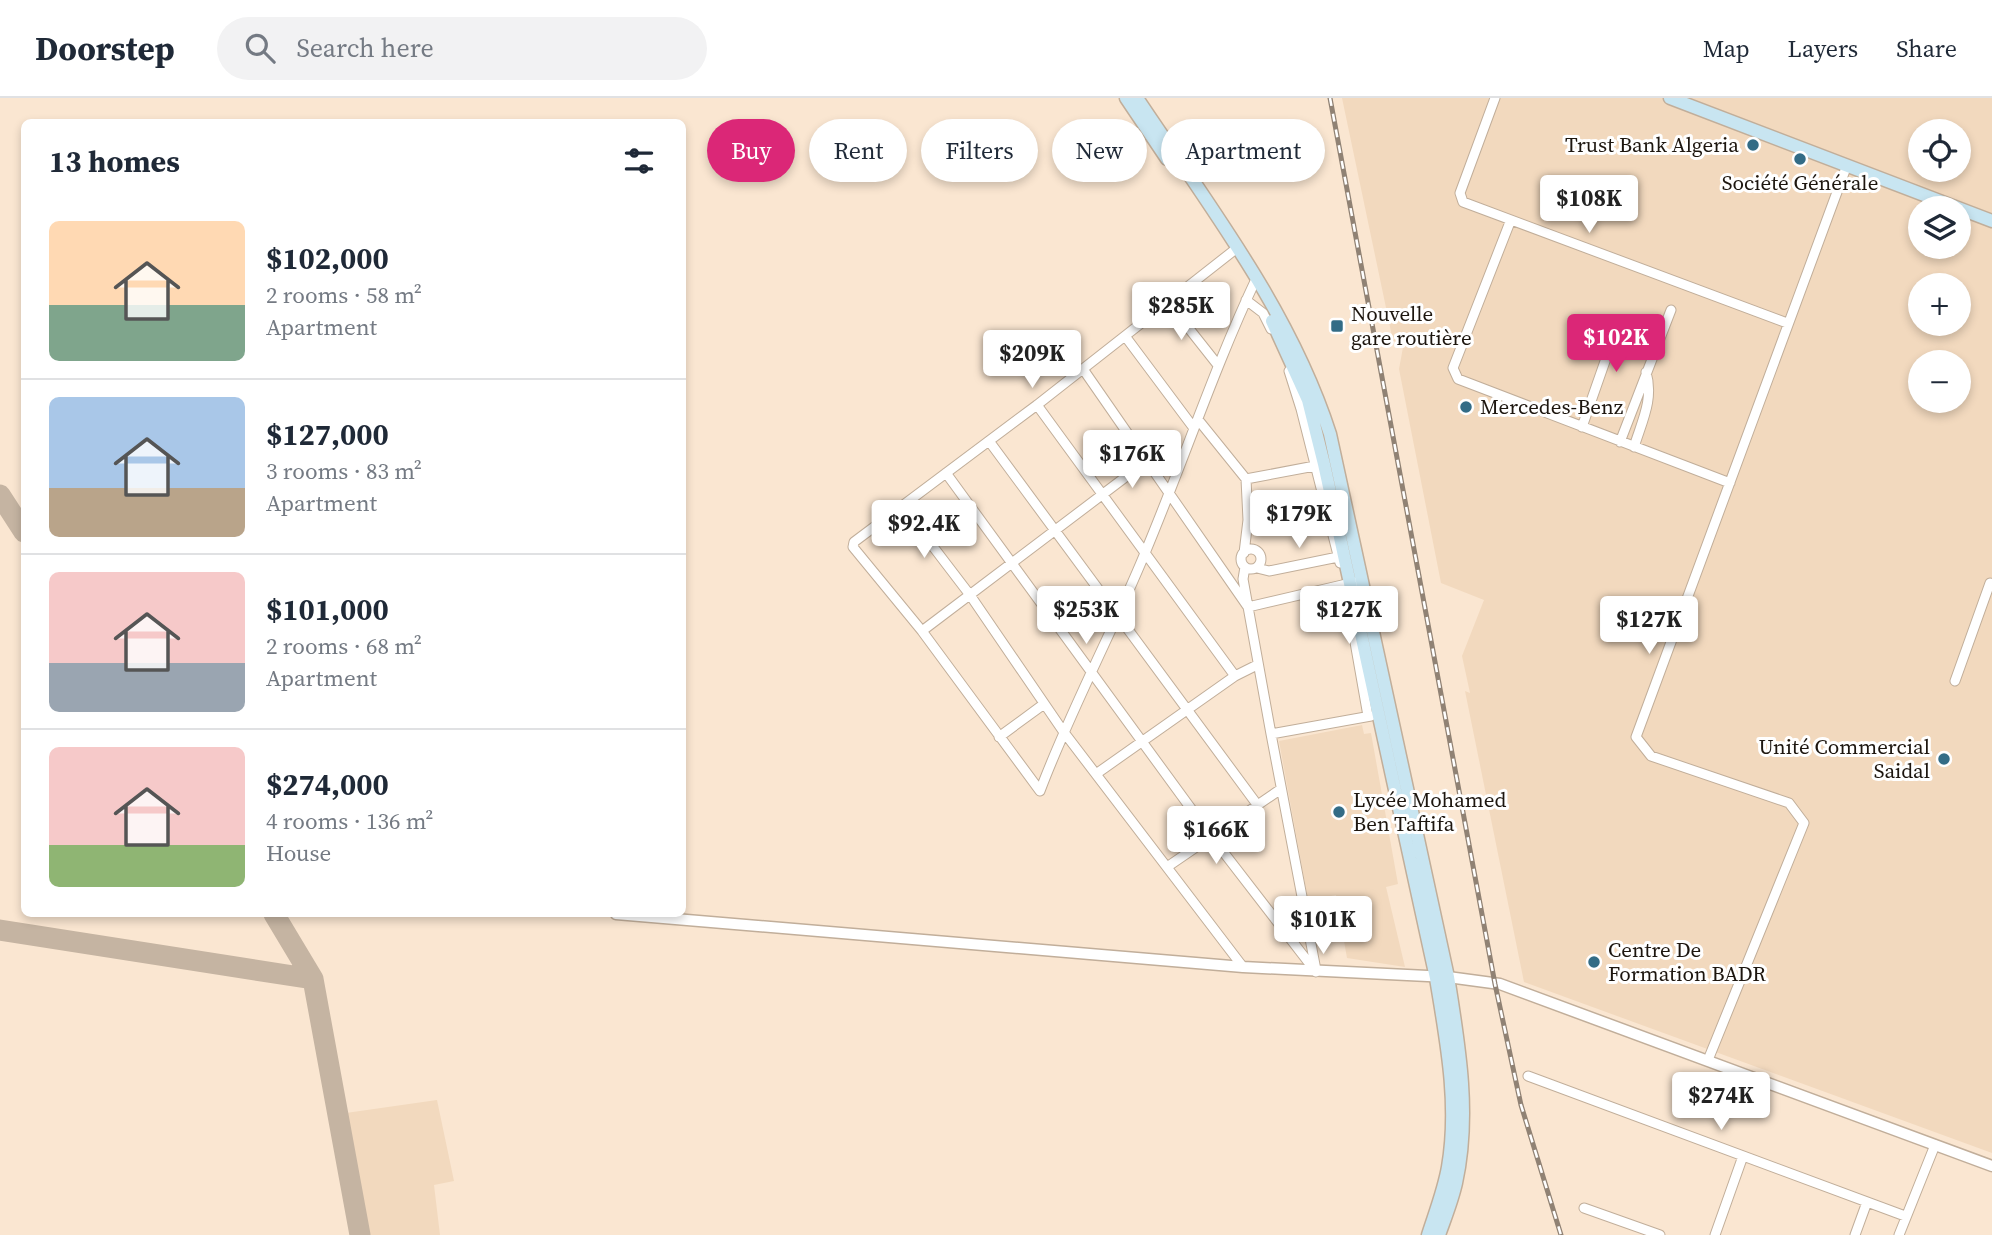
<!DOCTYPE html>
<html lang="en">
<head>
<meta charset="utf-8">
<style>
	:root { --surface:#fff; --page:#f2f2f3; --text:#1f2937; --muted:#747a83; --line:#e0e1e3; --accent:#db2777 }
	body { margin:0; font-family:"Source Serif 4",serif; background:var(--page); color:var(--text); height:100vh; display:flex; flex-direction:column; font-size:26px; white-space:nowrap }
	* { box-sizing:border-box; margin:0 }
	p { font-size:23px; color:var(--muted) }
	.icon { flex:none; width:38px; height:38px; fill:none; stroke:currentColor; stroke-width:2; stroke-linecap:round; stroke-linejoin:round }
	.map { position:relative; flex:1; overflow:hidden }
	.panel { position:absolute; left:21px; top:21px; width:665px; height:798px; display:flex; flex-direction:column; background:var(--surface); border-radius:10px; box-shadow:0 4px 10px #0003 }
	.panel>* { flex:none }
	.top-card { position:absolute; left:707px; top:21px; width:665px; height:63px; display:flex; gap:14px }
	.tools { position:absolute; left:1908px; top:21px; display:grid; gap:14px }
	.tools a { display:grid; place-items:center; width:63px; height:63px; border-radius:50%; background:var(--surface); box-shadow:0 4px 10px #0003; font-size:35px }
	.price { position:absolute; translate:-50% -60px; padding:0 16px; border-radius:7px; background:#fff; color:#222; font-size:23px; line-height:46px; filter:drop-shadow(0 2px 4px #0008) }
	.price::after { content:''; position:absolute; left:50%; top:42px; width:21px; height:16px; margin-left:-10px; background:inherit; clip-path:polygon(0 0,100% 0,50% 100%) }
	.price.active { background:var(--accent); color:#fff }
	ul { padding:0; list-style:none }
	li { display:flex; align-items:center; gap:21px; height:175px; padding:0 28px }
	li+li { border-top:2px solid var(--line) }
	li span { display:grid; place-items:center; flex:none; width:196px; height:140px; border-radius:10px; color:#555 }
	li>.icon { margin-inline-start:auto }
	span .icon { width:84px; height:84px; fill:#fffc; stroke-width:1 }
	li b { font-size:30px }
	h2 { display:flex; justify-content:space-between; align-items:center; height:84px; padding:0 28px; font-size:30px }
	.tag { padding:0 24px; border-radius:32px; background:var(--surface); box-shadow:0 4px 10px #0003; font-size:24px; line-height:63px }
	.tag.active { background:var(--accent); color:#fff }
	header { display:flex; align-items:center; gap:42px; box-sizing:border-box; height:98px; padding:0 35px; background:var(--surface); border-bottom:2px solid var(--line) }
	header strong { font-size:33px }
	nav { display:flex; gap:38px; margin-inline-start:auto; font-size:24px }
	.search { width:490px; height:63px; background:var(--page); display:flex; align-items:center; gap:18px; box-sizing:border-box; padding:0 24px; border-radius:38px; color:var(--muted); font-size:26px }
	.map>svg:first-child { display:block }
</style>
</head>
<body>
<header>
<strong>Doorstep</strong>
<div class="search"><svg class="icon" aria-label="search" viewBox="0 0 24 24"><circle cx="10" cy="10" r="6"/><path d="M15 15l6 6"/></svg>Search here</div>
<nav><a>Map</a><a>Layers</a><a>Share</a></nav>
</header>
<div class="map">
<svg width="1992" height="1137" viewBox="0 0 1992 1137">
	<rect width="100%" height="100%" fill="#fae6d1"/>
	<path fill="#f2d9be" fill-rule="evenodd" d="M1342,0h650v1055l-468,-171 -59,-291 5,2 -8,-37 22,-56 -43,-17 -42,-214 5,-27 -11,-1zM1920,33h38v39h-38zM1920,110h38v39h-38zM1920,187h38v39h-38zM1920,264h38v39h-38z
		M1362,627l2,9 7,-1 27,151 -12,3 19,80 -58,-9 -11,-63 -28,5 -29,-159z
		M437,1002l17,81 -20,4 6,50h-80l-21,-121z"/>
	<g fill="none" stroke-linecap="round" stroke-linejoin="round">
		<path stroke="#c5b4a2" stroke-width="21" d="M0,397l24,37
			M274,816l39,65 47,256
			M0,832l313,49"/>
		<g stroke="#c1ae9a" stroke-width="11">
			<path id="minor" d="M1495,0l-35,95 3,9 324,121
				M1510,124l-57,146 5,11 272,104
				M1237,150l-200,157 -183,137 -1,5 69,84 118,160c31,-82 72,-158 105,-238 39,-93 69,-185 112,-276
				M1246,202l17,13 8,16
				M1168,204l49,62
				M1125,238l68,91
				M1083,271l165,238
				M1289,273l12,38 39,154
				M1037,307l198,271
				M1200,324l46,57 2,41 -4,33
				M1582,329l35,-100 5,-2 37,14
				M989,343l267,362
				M1620,344l51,-132
				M1634,349c8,-26 20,-48 12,-75
				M946,375l265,363 105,136
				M1246,381l74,-14
				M902,408l68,89 93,136 180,236
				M1241 461a10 10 0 1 1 20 0a10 10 0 1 1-20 0Z
				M1245,469l-2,12 28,155 100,-18
				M1257,470l12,3 69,-14
				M1346,493l22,125
				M1248,509l107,-25
				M922,533l226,-171
				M1955,583l35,-98
				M1271,636l45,236
				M999,639l45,-33
				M1096,676l139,-98 22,-11
				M1167,769l114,-78
				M1708,962l96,-237 -15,-20 -138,-47 -15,-19 211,-572
				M1528,978l377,140
				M1584,1110l76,27
				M1715,1137l28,-79
				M1855,1137l12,-33
				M1899,1137l36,-90"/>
		</g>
		<g stroke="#c1ae9a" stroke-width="13">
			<path id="tertiary" d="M616,816l627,53 205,10 52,7 492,182"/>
		</g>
		<g stroke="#c1ae9a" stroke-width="15">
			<path id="secondary" d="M1126,0l41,61
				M1137,0c72,108 153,212 193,336l118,543c11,68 23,138 8,206 -4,18 -11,35 -17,52
				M1670,0l322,123
				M1272,223l36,79 16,64 112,514c10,61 23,126 12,189 -4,23 -13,46 -20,68"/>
		</g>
		<use href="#minor" stroke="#fff" stroke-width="9"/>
		<use href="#tertiary" stroke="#fff" stroke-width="10"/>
		<use href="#secondary" stroke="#c8e5f1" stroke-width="12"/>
		<g stroke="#908274" stroke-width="5">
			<path id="rail" d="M1330,0l165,886 26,121 40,130"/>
		</g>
		<use href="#rail" stroke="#fff" stroke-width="2.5" stroke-dasharray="8" stroke-linecap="butt"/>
	</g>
	<g fill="#336c86" stroke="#fff" stroke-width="2.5">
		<circle cx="1753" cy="47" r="7"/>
		<circle cx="1800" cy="61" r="7"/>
		<rect x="1330" y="221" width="14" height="14" rx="3.5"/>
		<circle cx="1466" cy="309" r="7"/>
		<circle cx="1944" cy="661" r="7"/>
		<circle cx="1339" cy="714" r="7"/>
		<circle cx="1594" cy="864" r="7"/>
	</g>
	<g text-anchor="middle" stroke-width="6" stroke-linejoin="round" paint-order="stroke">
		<g font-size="21" fill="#1d160f" stroke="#fff" text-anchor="start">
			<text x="1739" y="54" text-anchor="end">Trust Bank Algeria</text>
			<text x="1800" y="92" text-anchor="middle">Société Générale</text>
			<text x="1351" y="223">Nouvelle<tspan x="1351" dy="24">gare routière</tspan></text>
			<text x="1480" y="316">Mercedes-Benz</text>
			<text x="1930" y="656" text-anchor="end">Unité Commercial<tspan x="1930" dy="24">Saidal</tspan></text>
			<text x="1353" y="709">Lycée Mohamed<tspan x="1353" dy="24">Ben Taftifa</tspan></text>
			<text x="1608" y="859">Centre De<tspan x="1608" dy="24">Formation BADR</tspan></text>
		</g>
	</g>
</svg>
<div class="tools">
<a><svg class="icon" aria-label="locate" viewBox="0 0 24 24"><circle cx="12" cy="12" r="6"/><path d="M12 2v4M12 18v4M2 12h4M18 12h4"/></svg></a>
<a><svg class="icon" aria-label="layers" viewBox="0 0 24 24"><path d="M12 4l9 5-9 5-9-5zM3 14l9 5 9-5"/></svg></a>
<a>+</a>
<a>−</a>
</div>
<b class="price" style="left:1589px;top:137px">$108K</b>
<b class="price" style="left:1181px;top:244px">$285K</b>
<b class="price active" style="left:1616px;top:276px">$102K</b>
<b class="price" style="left:1032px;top:292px">$209K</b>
<b class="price" style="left:1132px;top:392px">$176K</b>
<b class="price" style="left:1299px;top:452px">$179K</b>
<b class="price" style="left:924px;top:462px">$92.4K</b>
<b class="price" style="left:1086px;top:548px">$253K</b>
<b class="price" style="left:1349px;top:548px">$127K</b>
<b class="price" style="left:1649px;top:558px">$127K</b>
<b class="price" style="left:1216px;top:768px">$166K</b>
<b class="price" style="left:1323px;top:858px">$101K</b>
<b class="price" style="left:1721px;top:1034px">$274K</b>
<div class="top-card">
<a class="tag active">Buy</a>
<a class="tag">Rent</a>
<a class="tag">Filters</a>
<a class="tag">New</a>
<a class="tag">Apartment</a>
</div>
<section class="panel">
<h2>13 homes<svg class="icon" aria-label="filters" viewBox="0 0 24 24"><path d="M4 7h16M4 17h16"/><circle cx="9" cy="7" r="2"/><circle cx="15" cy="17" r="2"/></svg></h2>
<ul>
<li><span style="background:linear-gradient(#ffd9b3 60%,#7fa58c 0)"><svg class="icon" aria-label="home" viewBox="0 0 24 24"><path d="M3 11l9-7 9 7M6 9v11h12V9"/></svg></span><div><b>$102,000</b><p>2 rooms · 58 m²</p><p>Apartment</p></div></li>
<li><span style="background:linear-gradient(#a9c7e8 65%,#b9a48a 0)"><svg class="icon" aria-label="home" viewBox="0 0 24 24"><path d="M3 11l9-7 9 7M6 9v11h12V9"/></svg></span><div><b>$127,000</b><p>3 rooms · 83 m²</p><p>Apartment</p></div></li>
<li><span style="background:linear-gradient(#f6c9c9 65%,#9aa5b1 0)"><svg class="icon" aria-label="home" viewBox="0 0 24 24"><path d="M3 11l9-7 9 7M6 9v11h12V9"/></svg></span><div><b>$101,000</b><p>2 rooms · 68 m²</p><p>Apartment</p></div></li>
<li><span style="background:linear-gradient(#f6c9c9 70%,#8fb573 0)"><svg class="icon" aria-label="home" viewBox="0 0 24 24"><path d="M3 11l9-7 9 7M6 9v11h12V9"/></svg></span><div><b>$274,000</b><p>4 rooms · 136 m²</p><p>House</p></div></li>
</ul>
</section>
</div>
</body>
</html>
